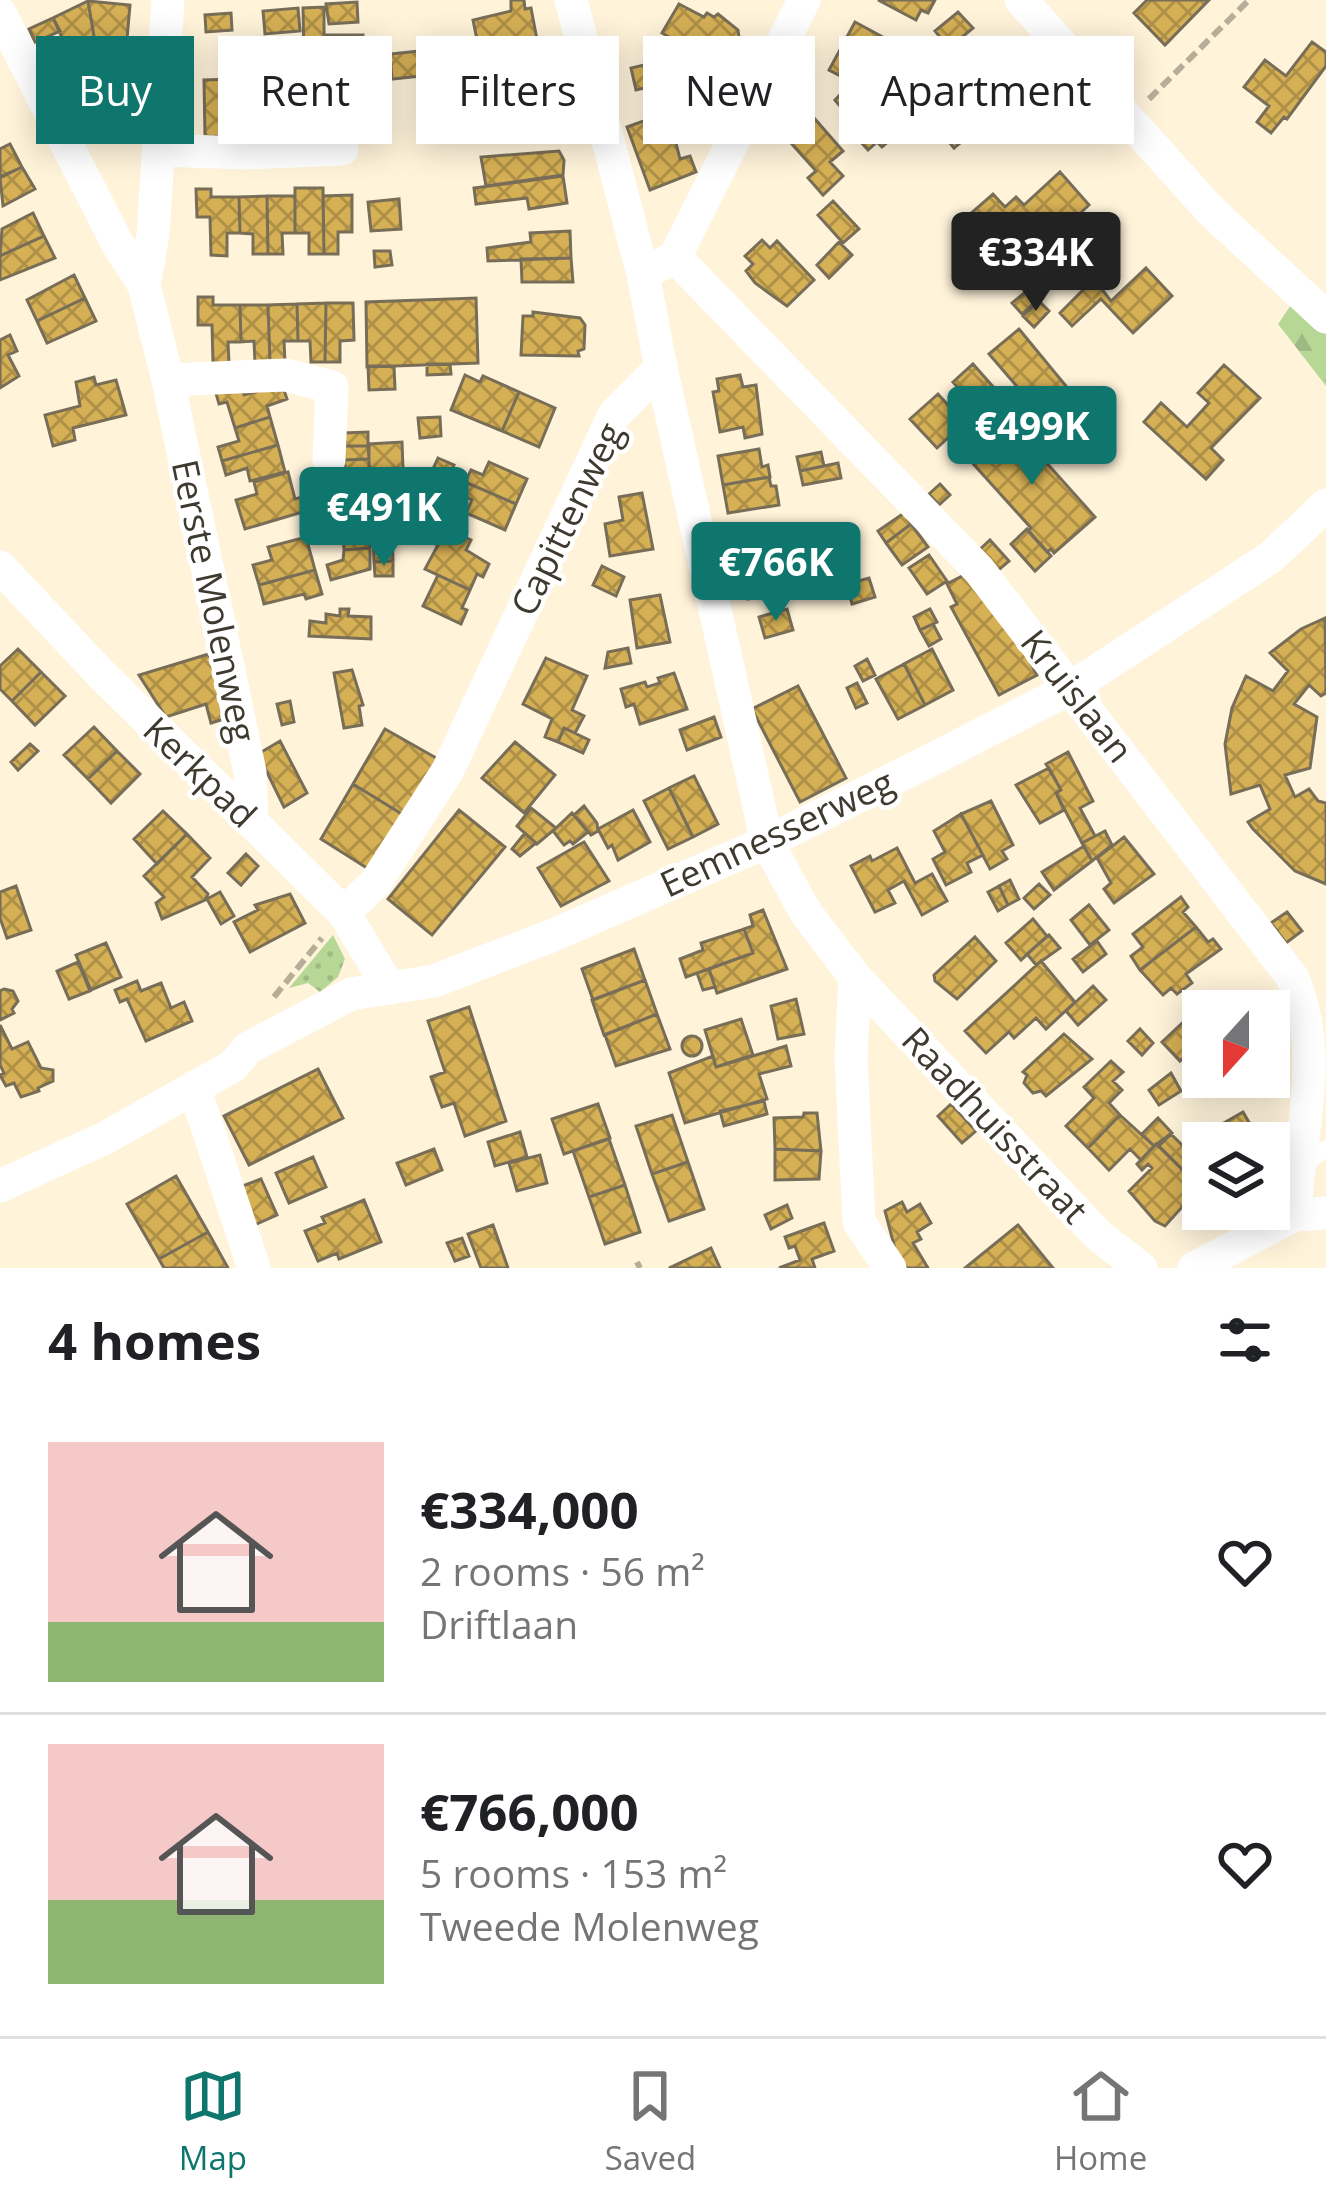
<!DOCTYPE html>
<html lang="en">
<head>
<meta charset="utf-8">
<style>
	:root { --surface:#fff; --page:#f2f2f2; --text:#202124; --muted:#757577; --line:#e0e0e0; --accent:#0f766e }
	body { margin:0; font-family:"Open Sans",sans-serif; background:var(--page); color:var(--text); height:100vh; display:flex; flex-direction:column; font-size:45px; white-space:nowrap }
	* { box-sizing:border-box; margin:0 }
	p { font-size:39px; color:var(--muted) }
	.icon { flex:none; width:66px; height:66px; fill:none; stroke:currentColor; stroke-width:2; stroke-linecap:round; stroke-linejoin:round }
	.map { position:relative; height:1268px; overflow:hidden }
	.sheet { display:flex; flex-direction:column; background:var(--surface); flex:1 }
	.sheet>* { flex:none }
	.top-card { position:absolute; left:36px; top:36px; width:1254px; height:108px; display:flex; gap:24px }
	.needle { width:78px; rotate:201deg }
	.controls { position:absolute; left:1182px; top:990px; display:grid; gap:24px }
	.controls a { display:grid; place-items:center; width:108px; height:108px; border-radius:0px; background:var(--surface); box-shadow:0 6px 30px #0003; font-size:60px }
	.price { position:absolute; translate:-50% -102px; padding:0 27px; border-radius:12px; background:var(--accent); color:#fff; font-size:39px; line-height:78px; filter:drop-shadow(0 3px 6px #0008) }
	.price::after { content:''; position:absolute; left:50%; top:72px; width:36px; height:27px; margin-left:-18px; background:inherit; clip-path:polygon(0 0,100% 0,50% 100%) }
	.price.current { background:#222; color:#fff }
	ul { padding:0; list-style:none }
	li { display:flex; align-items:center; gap:36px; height:300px; padding:0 48px }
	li+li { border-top:3px solid var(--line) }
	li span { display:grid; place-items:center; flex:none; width:336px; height:240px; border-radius:0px; color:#555 }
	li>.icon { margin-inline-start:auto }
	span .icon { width:144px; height:144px; fill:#fffc; stroke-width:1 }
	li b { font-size:51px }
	h2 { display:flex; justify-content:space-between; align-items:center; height:144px; padding:0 48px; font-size:51px }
	.tag { padding:0 42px; border-radius:0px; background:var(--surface); box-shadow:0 6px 30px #0003; font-size:42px; line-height:108px }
	.tag.current { background:var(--accent); color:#fff }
	.dock { display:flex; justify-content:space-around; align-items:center; height:168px; border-top:3px solid var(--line); background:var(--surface); font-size:33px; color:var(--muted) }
	.dock a { display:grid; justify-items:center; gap:6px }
	.dock .current { color:var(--accent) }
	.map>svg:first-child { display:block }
</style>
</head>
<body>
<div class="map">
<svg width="1326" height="1268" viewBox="0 0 1326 1268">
	<defs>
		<pattern id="grass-dots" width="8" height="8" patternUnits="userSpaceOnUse" patternTransform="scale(3)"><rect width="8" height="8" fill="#b7d796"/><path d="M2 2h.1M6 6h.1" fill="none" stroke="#9eb982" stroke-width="1.8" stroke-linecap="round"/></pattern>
		<pattern id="forest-firs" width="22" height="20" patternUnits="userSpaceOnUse" patternTransform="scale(3)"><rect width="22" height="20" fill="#b7d796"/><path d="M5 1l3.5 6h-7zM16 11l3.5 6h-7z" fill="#9eb982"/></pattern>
		<pattern id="building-cross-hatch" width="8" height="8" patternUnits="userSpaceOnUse" patternTransform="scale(3)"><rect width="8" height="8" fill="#d6b055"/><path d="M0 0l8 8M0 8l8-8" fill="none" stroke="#af9047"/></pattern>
	</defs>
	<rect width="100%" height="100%" fill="#fff3da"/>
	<path fill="url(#grass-dots)" d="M333,935l12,24 -7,18 -18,15 -12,-9 -19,5z"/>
	<path fill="url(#forest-firs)" d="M1293,302l33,32v52l-48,-62z"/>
	<path fill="url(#building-cross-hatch)" stroke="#786e58" stroke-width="3" d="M511,0h13l1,9 6,-1 7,37 -58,9 -7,-34 38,-9z
		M878,0h57l-7,13 -7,-3 -5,10z
		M1147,0h62l-44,45 -31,-32z
		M88,1l42,4 -4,45 -8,-1 6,37 -21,4z
		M88,1l15,89 -21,4 -6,-32 -2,-6 -9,4 -6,-10 7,-4 -13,-28z
		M357,2l1,20 -29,2 -3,-20z
		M679,4l25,13 3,-4 7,4 4,-3 20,16 1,7 -17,30 -60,-34z
		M324,7v28h39v85l-58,1 -2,-113z
		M298,8l2,23 -35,3 -2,-23z
		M958,12l15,16 -24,20 -14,-17z
		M231,13l1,17 -26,2 -1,-17z
		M53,18l7,13 -25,11 -6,-13z
		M855,22l41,22 -26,48 -5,-2 -4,9 11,12 -16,14 -21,-25 17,-18 -23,-12z
		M1312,42l14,10v14l-39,53 -3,-2 -13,16 -14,-11 12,-16 -25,-19 21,-27 21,16z
		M420,51l2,25 -30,3 -2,-25z
		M661,61l5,22 -30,7 -5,-22z
		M260,63h29l1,52h-14l1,21h-16z
		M989,67l25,31 -21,17 -7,-9 -14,12 7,9 -25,21 -25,-31z
		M544,76l4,26 -71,10 -2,-19z
		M260,78l1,58h-14l-1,-21h-13l-1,-36z
		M232,79l1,36h-13v21l-15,1 -1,-57z
		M383,81l1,16 -16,1 -1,-15z
		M475,93l2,19 -14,1 -2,-19z
		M548,102l4,26 -36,7 -1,-6 -35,6 -3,-23z
		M808,111l35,40 -13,11 13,14 -20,19 -15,-17 8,-7 -33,-37z
		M477,112l2,19 -14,1 -2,-19z
		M663,114l6,1 11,44 10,-3 6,16 -46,18 -23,-63z
		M386,118l2,16 -18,2 -2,-16z
		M885,119l12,15 -15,13 -5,-5 -9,8 -10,-11z
		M10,144l12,23 -22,10v-28z
		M559,151l5,9 -1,15 -77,11 -5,-29z
		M22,167l13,22 -32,17 -3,-28z
		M1060,172l29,33 -61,57 -27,-29 -7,5 -25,-23 24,-21 12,13 11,-10 8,8z
		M563,176l4,27 -38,6 -2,-11 -51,6 -2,-16z
		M295,188h28l1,66h-15v-21h-14z
		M196,189h15v8h28l1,36h-13v23l-16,-1 -1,-38h-13z
		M352,195v37h-14v22h-14l-1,-58z
		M267,196l1,58h-15v-20l-13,-1 -1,-36z
		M267,196h28v37h-13l1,21h-15z
		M399,199l2,30 -30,2 -3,-29z
		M833,201l26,28 -16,14 -25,-28z
		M33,213l11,23 -44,20 2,-27z
		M570,231l1,27 -83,3 -1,-13 44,-6 -1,-9z
		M44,236l11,22 -55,22v-24z
		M762,240l8,8 7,-7 37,39 -27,26 -32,-23 -9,-12 7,-7 -8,-8z
		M839,242l13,13 -23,23 -12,-13z
		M374,251h16l2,14 -17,2z
		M571,258l2,24h-51l-1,-23z
		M1146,268l26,28 -39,37 -32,-34 -29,27 -12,-13 34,-34 17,22z
		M74,275l11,23 -48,23 -10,-21z
		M1028,290l9,11 -15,13 -10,-11z
		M198,297h15v8h27l1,37h-13l1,21 -16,1 -1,-39h-14z
		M85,298l11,23 -49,22 -10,-22z
		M476,298l2,65 -111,4 -1,-65z
		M1039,301l10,10 -15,16 -11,-11z
		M326,303l-1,59h-14l-1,-21h-12l-1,-37z
		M326,303h27l1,37 -14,1v21h-15z
		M297,304l1,37h-14l1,22 -15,-1 -2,-57z
		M240,305h28l2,57 -15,1 -1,-22 -13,1z
		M533,312l47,6 5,7 -1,24 -6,2 1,5 -58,-1 2,-39h10z
		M1019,329l61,74 -15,13 -6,-8 -14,11 -56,-65z
		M10,335l7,16 -9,4 11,21 -19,12v-48z
		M427,364h23l1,10 -24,1z
		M973,364l30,34 -20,18 -30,-34z
		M1224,365l36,33 -49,50 12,12 -17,19 -62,-57 17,-19 26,24 22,-24 -11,-10z
		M368,366h26l1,23 -26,1z
		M465,375l15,7 3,-6 36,16 -17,39 -51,-21z
		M740,375l3,12 13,-2 6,49 -17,4 -2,-11 -23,5 -7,-40 6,-1 -2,-12z
		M94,377l2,8 20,-5 10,35 -53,13 2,12 -22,6 -8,-31 35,-9 -4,-24z
		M240,382l4,13 38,-11 5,15 -20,7 3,11 -35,11 -8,-26 -8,2 -4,-14z
		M519,392l36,16 -16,39 -37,-16z
		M938,394l26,29 -27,25 -27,-29z
		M270,417l8,28 -56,16 -4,-14 21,-6 -4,-13z
		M440,417l1,19 -21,2 -2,-20z
		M1009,421l86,96 -41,36 -3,-4 -4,3 -19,-21 3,-3 -63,-70z
		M368,432v14h-24v-13z
		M402,442l1,26 -34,1v-25z
		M278,445l7,27 -35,9 -3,-13 -21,7 -4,-14z
		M344,446h24l1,13 -25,1z
		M759,449l3,18 6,-2 2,12 -47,8 -5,-29z
		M821,452l3,14 -24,5 -3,-14z
		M438,458l16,7 -6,13 -16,-7z
		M369,459v33l-25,-19v-13z
		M489,462l38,17 -11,25 -51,-22 6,-12 12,5z
		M838,463l3,15 -38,7 -3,-14z
		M288,472l7,27 7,-2 4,14 -61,18 -9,-29 21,-6 -3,-12z
		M344,473l25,19 -29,8 -6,-24z
		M334,476l6,24 -14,4 -7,-24z
		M769,477l2,9h5l3,19 -51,8 -5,-28z
		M465,482l51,22 -11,26 -39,-17 6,-13 -12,-6z
		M940,484l10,11 -11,10 -10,-11z
		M436,492v16l-34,1v-16z
		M642,493l11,56 -43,7 -5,-32 18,-4 -4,-23z
		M368,508l2,40 -26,2 -2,-40z
		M904,513l7,11 -25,19 -8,-12z
		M911,524l17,23 -26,18 -16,-22z
		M439,525l32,15 -5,10 23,14 -6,13 -6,-3 -7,16 -45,-21 13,-24 -7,-3z
		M1027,529l24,27 -16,15 -24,-27z
		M781,530l3,15 31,-6 1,4 7,-2 3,12 -84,16 -6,-30z
		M392,531l1,30 -19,1 -1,-30z
		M306,537l9,33 -56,15 -6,-20 19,-5 -4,-13z
		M990,540l19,21 -14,12 -18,-21z
		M370,548v21l-39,11 -4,-15 16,-5 1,-10z
		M826,553l3,12 -31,8 -2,-8 -8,1 4,24 -44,9 -6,-30z
		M929,555l18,26 -20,13 -18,-26z
		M393,561v15h-18l-1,-14z
		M602,566l22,11 -8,19 -23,-11z
		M315,570l7,24 -16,5 -2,-5 -40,10 -5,-19z
		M970,572l40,52 27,51 -38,20 -48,-88 6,-3 -10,-20z
		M438,575l32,15 -8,18 5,2 -6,14 -38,-18z
		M869,578l6,19 -23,7 -5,-20z
		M660,595l10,47 -33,6 -7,-48z
		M340,609h9l-1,7 23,1v22l-62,-3 1,-15 16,2v-9l14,2z
		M787,609l6,21 -28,8 -6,-21z
		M930,609l7,13 -17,8 -6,-13z
		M1325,618l1,75 -5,3 -12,-11 -15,19 23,13 -7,51 -25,7 10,22 14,-8 9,12 8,2v81l-31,-13 -42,-42 -5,-7 22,-13 -10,-24 -29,9 -6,-50 7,-36 14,-32 27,15 15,-20 -18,-18 31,-24z
		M933,624l8,15 -12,7 -9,-16z
		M628,648l3,15 -26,5 3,-16z
		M18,649l23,23 -29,29 -12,-12v-23z
		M932,649l21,41 -28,15 -21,-41z
		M209,654l18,64 -16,5 -5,-19 -40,13 -27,-42z
		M546,658l41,18 -15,34 12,6 -9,17 -11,-5 -6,14 -13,-5 7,-18 -29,-15z
		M867,659l8,16 -12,6 -8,-15z
		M904,664l21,41 -27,14 -22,-40z
		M352,670l11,35 -4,1 3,19 -18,3 -10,-55z
		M41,672l24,24 -30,29 -23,-24z
		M674,673l13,36 -47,15 -6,-20 -8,3 -5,-18 24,-7 2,5 13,-4 -2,-5z
		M857,683l10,20 -11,5 -9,-20z
		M798,686l48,92 -46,24 -48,-93z
		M290,701l4,21 -12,3 -5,-21z
		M714,717l7,20 -34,13 -7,-20z
		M94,727l23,24 -29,28 -24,-24z
		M564,728l25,12 -6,13 -25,-11z
		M385,729l53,30 -33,57 -52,-32z
		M280,741l27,52 -23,14 -26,-53z
		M515,742l40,33 -31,38 -42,-35z
		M30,744l8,7 -20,19 -7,-8z
		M117,751l23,23 -29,29 -23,-24z
		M1068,752l25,49 -13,7 15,28 -13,7 -26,-50 5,-3 -15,-26z
		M1049,768l12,22 -5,3 8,17 -24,13 -24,-38z
		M694,776l24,48 -25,13 -24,-49z
		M353,784l52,32 -35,54 -49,-31z
		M669,788l24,49 -25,12 -24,-48z
		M991,801l22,44 -11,6 5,8 -17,10 -29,-55z
		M584,806l13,17 1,8 -7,4 -17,-20z
		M531,808l25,20 -19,16 -20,-18z
		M459,810l46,37 -73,88 -44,-36z
		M633,810l17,32 -32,18 -6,-15 -4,3 -10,-19z
		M163,811l24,23 -30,30 -23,-25z
		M572,813l16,19 -15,12 -3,-3 -6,4 -11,-14z
		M961,814l22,41 -16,8 4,9 -25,13 -13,-26 12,-7 -11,-21z
		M1105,831l7,14 -20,16 -10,-18z
		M525,833l11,10 -16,13 -8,-7z
		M187,834l23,24 -18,19 16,17 -3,6 -43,19 -6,-16 8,-6 -20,-21z
		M1124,837l30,37 -40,29 -10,-14 7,-6 -14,-25z
		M584,842l25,39 -48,25 -23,-38z
		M1084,846l8,15 -38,29 -12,-18z
		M897,848l18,35 17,-9 15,27 -25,14 -18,-34 -16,9 7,13 -20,9 -24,-46 19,-10 2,5z
		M246,854l12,12 -17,19 -13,-12z
		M1010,880l9,19 -11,6 -9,-19z
		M1039,884l11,11 -16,14 -10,-11z
		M16,886l15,44 -24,8 -7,-20v-26z
		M999,886l9,19 -10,6 -10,-19z
		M220,892l14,24 -13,8 -14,-25z
		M290,894l15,29 -55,29 -16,-30 24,-12 -3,-5z
		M1181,897l7,10 -5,5 13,15 -56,43 -9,-14 12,-9 -10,-13z
		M1089,905l20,25 -19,15 -19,-25z
		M763,910l24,59 -70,24 -8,-24 44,-16 -9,-24 9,-3 -3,-11z
		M1287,912l15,19 -16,12 -15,-20z
		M1033,919l14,17 -26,24 -15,-17z
		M1196,927l12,15 5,-3 8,10 -35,25 6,9 -15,11 -6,-6 -8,7 -23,-25z
		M744,929l9,24 -67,24 -6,-18 23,-9 -2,-7z
		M1049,935l11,13 -24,17 -9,-11z
		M975,937l21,24 -39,38 -22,-18 -1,-6z
		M1097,941l9,13 -23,18 -10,-13z
		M106,943l15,34 -30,13 -15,-35z
		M634,949l11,31 -52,20 -11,-31z
		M1041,961l34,41 -29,27 -10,-11 -22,20 -5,-6 -23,21 -21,-22z
		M78,962l12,29 -21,8 -12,-28z
		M709,969l6,18 -12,3 -6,-17z
		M645,980l12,34 -53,21 -12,-35z
		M137,981l4,10 20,-8 10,25 13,-6 8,19 -46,20 -19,-42 -7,3 -5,-12z
		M1093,986l13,14 -28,25 -12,-14z
		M4,989l9,2 5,10 -6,8 2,4 -14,7v-29z
		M796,999l8,35 -26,5 -7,-33z
		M469,1007l37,114 -41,15 -11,-33 -12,4 -11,-30 14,-5 -17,-51z
		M1194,1012l9,10v17l-23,22 -18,-19z
		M657,1014l13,35 -54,17 -11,-31z
		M741,1019l12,36 -37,12 -11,-37z
		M0,1025l12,24 16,-7 13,26 12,2v11l-15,7 1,3 -18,6 -7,-14 -8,3 -6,-11 4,-2 -4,-8z
		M1140,1029l13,14 -11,12 -14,-14z
		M1064,1034l28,25 -46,37 -5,-5 -8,2 -9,-10 3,-8 -4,-3z
		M682 1046a10 10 0 1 1 20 0a10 10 0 1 1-20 0Z
		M786,1046l5,20 -32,8 8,25 -82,24 -16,-50 44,-17 3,11z
		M1111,1061l12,11 -10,9 9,9 -13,13 11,12 -32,33 -22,-22 28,-28 -10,-11z
		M318,1069l25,49 -94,47 -25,-49z
		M1171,1073l10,18 -22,14 -10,-15z
		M764,1101l3,13 -43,12 -4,-15z
		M598,1104l12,34 -46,16 -12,-35z
		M951,1104l25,27 -14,12 -24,-27z
		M1243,1112l18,31h-36l-10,-15z
		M804,1113h13l4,38 -46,-2 -1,-31 29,-1z
		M672,1115l16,47 -36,12 -16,-48z
		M1120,1115l34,31 -13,14 -11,-11 -21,21 -21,-22z
		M1158,1118l14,15 -18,13 -12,-12z
		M520,1132l7,25 -32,9 -7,-24z
		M1171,1134l23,23 -11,13 -24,-24z
		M609,1139l16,46 -36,12 -16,-46z
		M1156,1144l44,43 -35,39 -10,-5 -26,-30 23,-23 -4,-4 -6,6 -5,-6z
		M434,1149l8,21 -36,15 -9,-22z
		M775,1149l46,2 -2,28 -44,1z
		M540,1155l7,28 -30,8 -8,-28z
		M313,1157l13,30 -37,16 -13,-30z
		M688,1162l16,47 -35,12 -17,-47z
		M176,1176l32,56 -49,27 -32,-55z
		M261,1179l16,36 -25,11 -15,-38z
		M625,1185l15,47 -35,12 -16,-47z
		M364,1200l17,42 -42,17 -2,-6 -19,8 -13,-30 20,-8 -3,-6z
		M902,1202l5,10 13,-8 11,19 -14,9 4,7 -8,4 15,25h-28l-15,-57z
		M787,1205l5,13 -21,11 -6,-14z
		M824,1223l10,28 -22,8 3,9h-36l21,-8 -5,-14 -6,2 -4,-11z
		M493,1225l15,43h-27l-13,-34z
		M1018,1225l35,43h-88z
		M208,1232l20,36h-64l-5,-9z
		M462,1238l7,18 -14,5 -8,-18z
		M711,1248l9,20h-51z"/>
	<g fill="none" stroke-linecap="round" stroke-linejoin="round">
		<path stroke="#b7ae9a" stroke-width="6" stroke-dasharray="12 6" stroke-linecap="butt" d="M1149,99l100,-99
			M274,997l48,-59
			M637,1262l3,6"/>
		<path stroke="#fff" stroke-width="16" d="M1302,1168l24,-20"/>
		<path stroke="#fff" stroke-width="33" d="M168,0l-15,234 -9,51 24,95 82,392 2,51
			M571,0l72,274
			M1021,0l190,211 115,106
			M0,13l117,230 27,42
			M159,150l86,3 97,-4
			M675,257l304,313 313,407c34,74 7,160 3,238
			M661,368l106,474 39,71 49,64 244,259 42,32
			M168,380l118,-5 46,12 -3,73
			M0,567l102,108 242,238 44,73
			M344,913l32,-31 72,-112 166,-355 47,-47 -18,-94 32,-17 129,-257
			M855,977l-4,81 8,164 31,46
			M194,1087l60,181
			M0,1186l105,-48 128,-72 15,-18 103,-54 83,-13 117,-45 216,-94 166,-83 136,-70 202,-132 55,-52
			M1194,1268l101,-53 31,-2"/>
	</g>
	<g text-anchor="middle" stroke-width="9" stroke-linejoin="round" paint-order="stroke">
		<g font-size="36" fill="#3f3a30" stroke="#fff">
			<text transform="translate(567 519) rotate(-64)" y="13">Capittenweg</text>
			<text transform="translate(214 601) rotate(78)" y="13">Eerste Molenweg</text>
			<text transform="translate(1077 696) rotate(52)" y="13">Kruislaan</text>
			<text transform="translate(200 772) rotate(44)" y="13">Kerkpad</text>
			<text transform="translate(777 833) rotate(-25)" y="13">Eemnesserweg</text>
			<text transform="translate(995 1125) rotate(47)" y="13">Raadhuisstraat</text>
		</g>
	</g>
</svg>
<div class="controls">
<a><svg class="needle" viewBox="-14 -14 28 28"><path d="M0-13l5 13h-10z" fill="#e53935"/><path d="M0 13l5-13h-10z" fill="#757577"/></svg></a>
<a><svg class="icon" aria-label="layers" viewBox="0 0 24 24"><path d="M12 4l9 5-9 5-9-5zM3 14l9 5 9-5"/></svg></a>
</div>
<b class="price current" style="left:1036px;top:314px">€334K</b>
<b class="price" style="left:1032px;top:488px">€499K</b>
<b class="price" style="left:384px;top:569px">€491K</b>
<b class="price" style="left:776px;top:624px">€766K</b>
<div class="top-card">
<a class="tag current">Buy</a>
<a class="tag">Rent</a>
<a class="tag">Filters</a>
<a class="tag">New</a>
<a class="tag">Apartment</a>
</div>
</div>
<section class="sheet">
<h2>4 homes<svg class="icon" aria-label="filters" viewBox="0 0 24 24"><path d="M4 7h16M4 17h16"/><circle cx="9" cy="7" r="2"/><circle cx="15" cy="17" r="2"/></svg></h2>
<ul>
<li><span style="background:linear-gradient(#f6c9c9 75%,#8fb573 0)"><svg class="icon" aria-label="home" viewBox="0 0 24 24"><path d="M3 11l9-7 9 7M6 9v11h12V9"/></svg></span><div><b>€334,000</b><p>2 rooms · 56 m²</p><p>Driftlaan</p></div><svg class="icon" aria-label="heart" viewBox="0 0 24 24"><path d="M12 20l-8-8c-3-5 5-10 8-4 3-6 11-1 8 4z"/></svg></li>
<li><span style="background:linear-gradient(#f6c9c9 65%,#8fb573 0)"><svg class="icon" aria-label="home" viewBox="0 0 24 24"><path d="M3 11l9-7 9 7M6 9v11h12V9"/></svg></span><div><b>€766,000</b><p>5 rooms · 153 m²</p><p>Tweede Molenweg</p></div><svg class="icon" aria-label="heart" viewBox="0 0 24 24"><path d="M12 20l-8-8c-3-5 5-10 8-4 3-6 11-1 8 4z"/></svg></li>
</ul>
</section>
<nav class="dock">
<a class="current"><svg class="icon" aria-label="map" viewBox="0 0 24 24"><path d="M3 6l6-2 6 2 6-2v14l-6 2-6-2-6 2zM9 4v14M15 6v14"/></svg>Map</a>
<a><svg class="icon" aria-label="saved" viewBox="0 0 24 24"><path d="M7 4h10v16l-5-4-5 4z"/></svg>Saved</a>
<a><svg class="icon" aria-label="home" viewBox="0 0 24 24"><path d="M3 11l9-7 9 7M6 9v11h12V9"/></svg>Home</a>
</nav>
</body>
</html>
